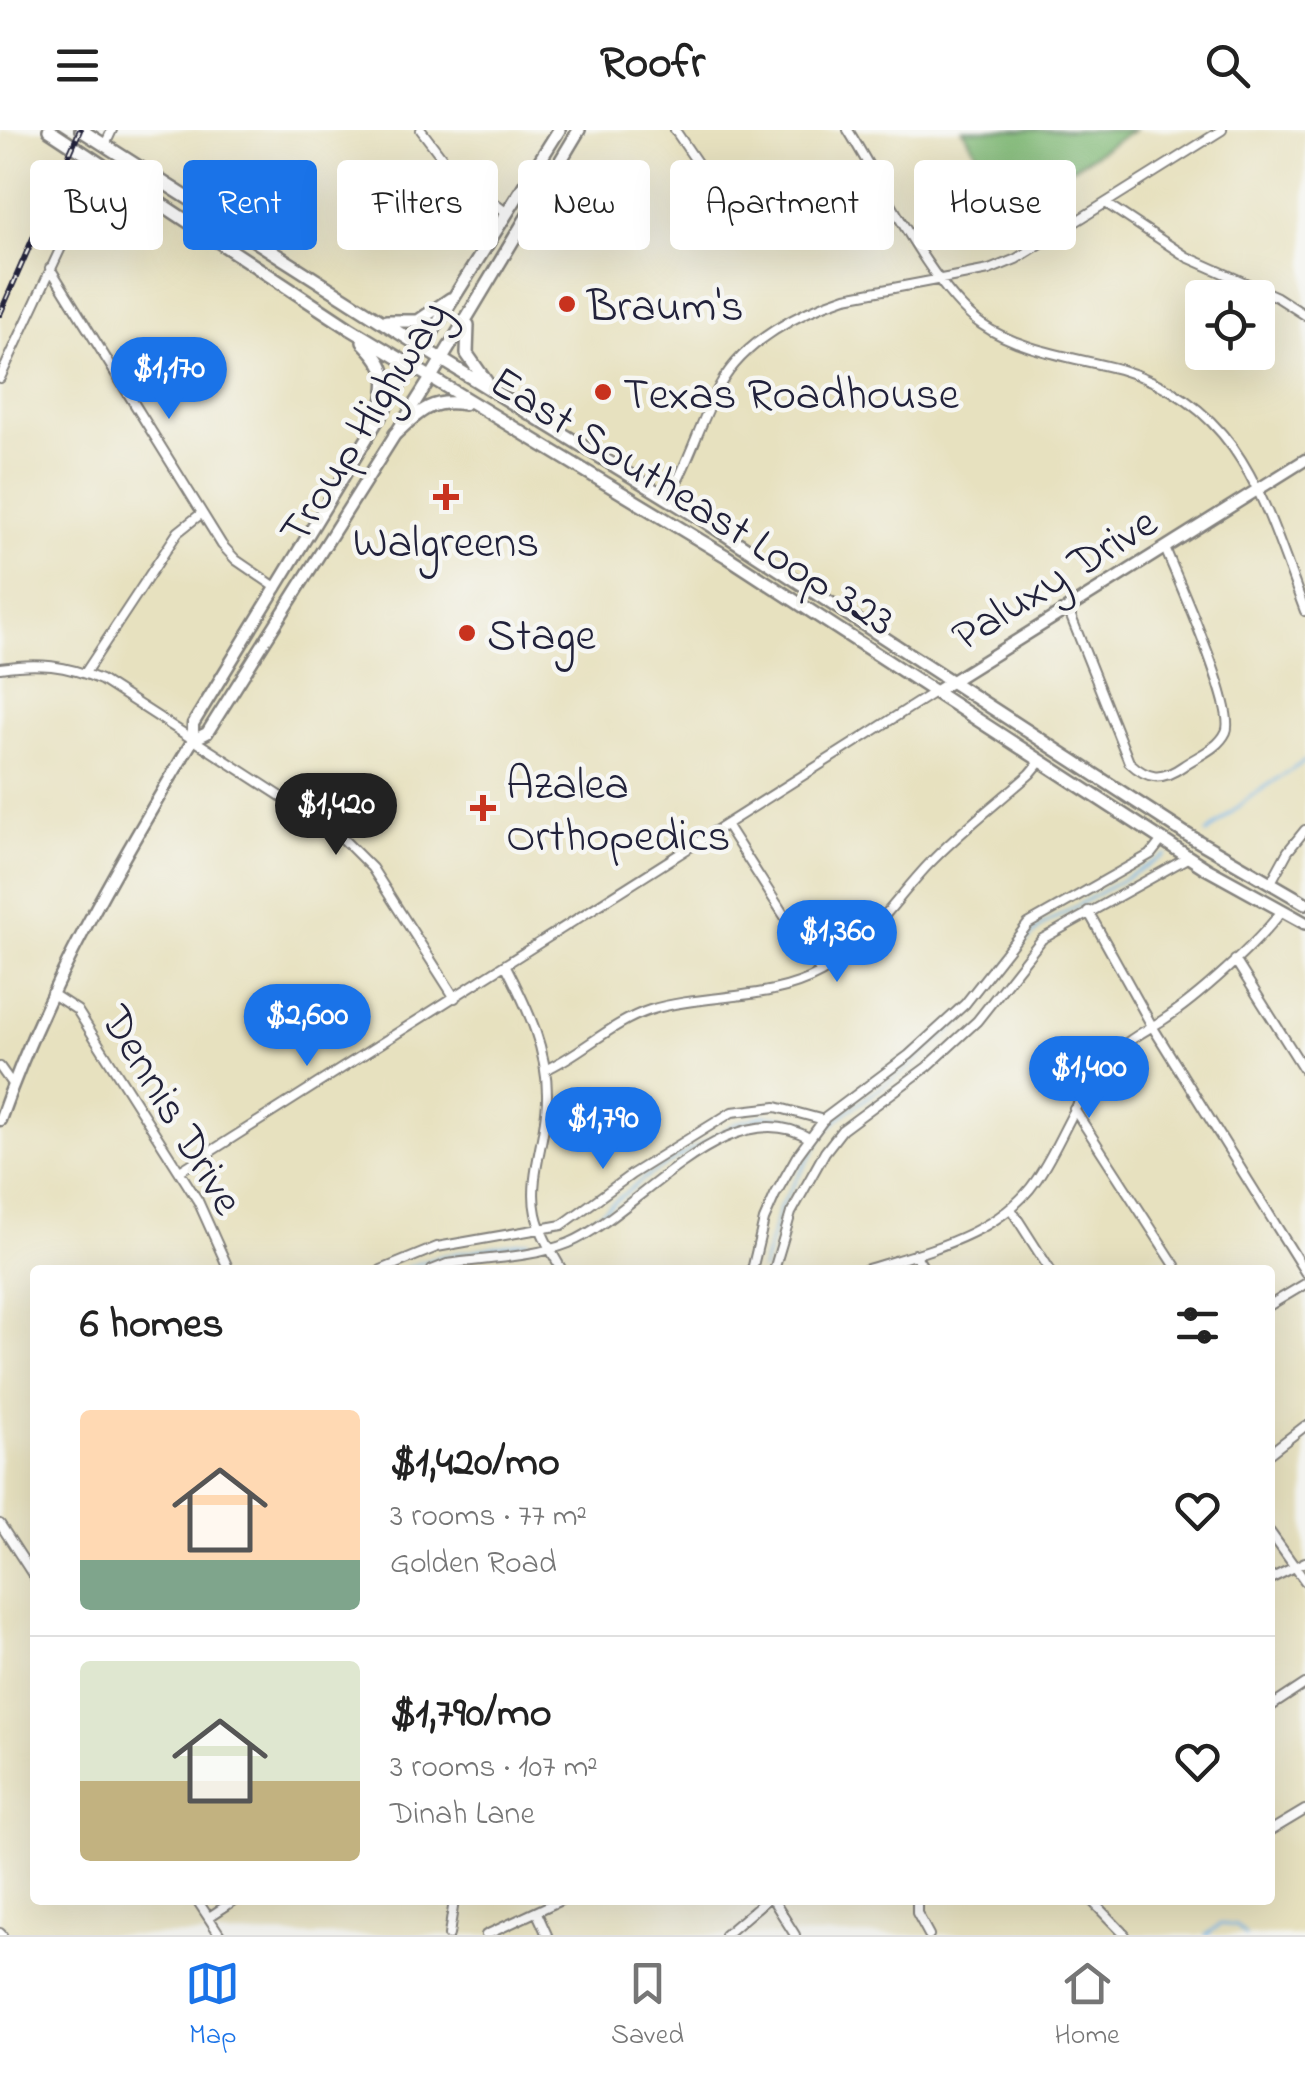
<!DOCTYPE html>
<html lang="en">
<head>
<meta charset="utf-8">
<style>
	:root { --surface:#fff; --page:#f6f6f6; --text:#222; --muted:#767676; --line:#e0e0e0; --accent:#1a73e8 }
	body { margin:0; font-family:"Indie Flower",sans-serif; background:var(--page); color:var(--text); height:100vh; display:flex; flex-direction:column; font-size:38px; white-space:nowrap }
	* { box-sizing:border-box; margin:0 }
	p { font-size:32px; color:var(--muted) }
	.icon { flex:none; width:55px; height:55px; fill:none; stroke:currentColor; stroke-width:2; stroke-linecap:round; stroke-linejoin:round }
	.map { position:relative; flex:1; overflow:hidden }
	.sheet { position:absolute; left:30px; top:1135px; width:1245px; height:640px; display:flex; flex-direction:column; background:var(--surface); border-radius:10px; box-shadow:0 10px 40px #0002 }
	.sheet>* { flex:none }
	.hud { position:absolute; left:30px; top:30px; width:1245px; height:90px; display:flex; gap:20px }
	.fabs { position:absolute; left:1185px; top:150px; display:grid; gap:20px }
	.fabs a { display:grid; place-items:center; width:90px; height:90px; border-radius:10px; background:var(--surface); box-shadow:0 10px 40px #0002; font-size:50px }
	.price { position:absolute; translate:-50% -85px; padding:0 22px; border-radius:35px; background:var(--accent); color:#fff; font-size:32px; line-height:65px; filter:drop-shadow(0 2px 5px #0008) }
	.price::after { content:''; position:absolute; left:50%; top:60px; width:30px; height:22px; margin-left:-15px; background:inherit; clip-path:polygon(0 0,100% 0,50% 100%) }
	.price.on { background:#222; color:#fff }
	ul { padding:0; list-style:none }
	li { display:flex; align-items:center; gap:30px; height:250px; padding:0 50px }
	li+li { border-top:2px solid var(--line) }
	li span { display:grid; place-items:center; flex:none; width:280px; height:200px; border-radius:10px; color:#555 }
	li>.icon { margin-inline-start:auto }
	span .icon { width:120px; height:120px; fill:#fffc; stroke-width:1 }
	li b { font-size:42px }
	h2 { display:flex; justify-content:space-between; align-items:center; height:120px; padding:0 50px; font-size:42px }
	.tag { padding:0 35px; border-radius:10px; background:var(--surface); box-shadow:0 10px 40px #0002; font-size:35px; line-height:90px }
	.tag.on { background:var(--accent); color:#fff }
	header { display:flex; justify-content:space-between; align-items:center; height:130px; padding:0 50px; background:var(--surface); font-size:45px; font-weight:700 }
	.menu { display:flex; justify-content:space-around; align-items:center; height:140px; border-top:2px solid var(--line); background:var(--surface); font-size:28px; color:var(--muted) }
	.menu a { display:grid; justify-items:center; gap:5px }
	.menu .on { color:var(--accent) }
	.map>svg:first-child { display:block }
</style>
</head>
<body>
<header><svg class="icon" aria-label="menu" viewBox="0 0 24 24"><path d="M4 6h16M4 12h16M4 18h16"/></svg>Roofr<svg class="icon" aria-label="search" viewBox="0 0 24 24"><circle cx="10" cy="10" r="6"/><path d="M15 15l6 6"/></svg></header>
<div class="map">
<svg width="1305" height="1805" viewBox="0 0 1305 1805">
	<rect width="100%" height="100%" fill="#f6f6f2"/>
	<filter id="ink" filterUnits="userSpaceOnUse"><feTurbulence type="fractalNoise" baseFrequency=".01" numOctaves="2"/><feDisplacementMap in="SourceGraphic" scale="20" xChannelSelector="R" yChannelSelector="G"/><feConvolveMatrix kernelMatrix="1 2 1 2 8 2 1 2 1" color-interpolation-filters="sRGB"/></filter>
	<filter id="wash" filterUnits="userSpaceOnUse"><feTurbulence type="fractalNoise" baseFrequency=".0048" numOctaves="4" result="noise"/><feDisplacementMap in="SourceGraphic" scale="40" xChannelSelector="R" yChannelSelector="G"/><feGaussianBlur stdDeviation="2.25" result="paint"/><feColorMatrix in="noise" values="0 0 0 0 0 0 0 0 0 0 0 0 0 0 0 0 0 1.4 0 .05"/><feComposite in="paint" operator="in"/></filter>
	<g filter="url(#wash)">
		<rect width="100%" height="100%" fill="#e7e1bf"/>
		<path fill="#82ba78" stroke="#526e5a" stroke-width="2.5" d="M963,0h171l-124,76z"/>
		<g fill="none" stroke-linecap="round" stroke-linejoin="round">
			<path stroke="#77b7eb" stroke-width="2.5" d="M1207,703l43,-36 55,-36
				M568,1102l32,-19 47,-37 90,-53 26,-7 27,2 19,6
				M401,1140l41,-14 86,-15
				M762,1140l18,-63 46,-77 19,-17 61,-43 57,-50 28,-31 31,-44 21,-20 123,-70
				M1206,1805l15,-11 16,2 8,9"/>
		</g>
	</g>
	<g filter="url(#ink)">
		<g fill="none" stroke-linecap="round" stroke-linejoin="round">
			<g stroke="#84827d" stroke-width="12">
				<path id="minor" d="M421,0l31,41 55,42
					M675,0l74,109
					M848,0c33,53 85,160 133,194 39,27 93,33 138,45 125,36 145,136 186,242
					M105,15l7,-15
					M1107,74l80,53 90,40 28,18
					M50,138l172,277 14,15 41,28
					M0,248l100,-214
					M668,369c21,-36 32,-77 52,-114 24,-44 80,-73 126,-88l143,-27 27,-11 206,-129
					M1068,479l61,153c19,18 33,19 54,4 14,-10 35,-17 43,-34 11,-22 -49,-154 -61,-184
					M0,538c38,-6 66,-3 101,12l215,139 26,19 30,30 83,130
					M85,543l93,-141 24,-19
					M727,696l94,147
					M1270,754l18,-33 17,-21
					M1088,781l64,115 153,246
					M1235,830l70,111
					M506,836c21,41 42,84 41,132 0,37 -19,79 -11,116 4,19 16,39 26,56
					M51,863l26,17 121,191 31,69
					M0,937l12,17
					M545,940c38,-17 65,-47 105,-60 56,-17 118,-8 171,-37 43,-24 73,-72 107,-108 31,-33 68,-61 102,-91l11,-13
					M1074,979l104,161
					M180,1041l756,-480
					M1011,1079l39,61
					M915,1124l10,16
					M381,1140l56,-23 125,-22 70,-51 100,-62 44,-5 48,13
					M432,1140l15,-6c39,-6 85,-6 122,-21 67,-28 160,-154 240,-105
					M752,1140l12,-50 11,-25 22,-39 28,-38 84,-63 56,-51 63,-80 123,-70 11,-14
					M774,1140l17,-57 34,-61 17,-22 85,-63 50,-46 65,-82 147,-82
					M865,1140c60,-19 135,-35 172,-91 29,-43 42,-94 81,-129 14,-13 29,-20 45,-30 34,-22 94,-76 118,-108
					M1270,1175l35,-21
					M1270,1323l35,-27
					M0,1394l35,54
					M1270,1402l35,49
					M1270,1449l35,-17
					M1270,1577l35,-23
					M1270,1701l35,-21
					M197,1770l23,35
					M773,1770l22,35
					M917,1770v13l12,22
					M1091,1770l34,35
					M537,1783l10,22
					M209,1787l26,-17
					M0,1803l2,2
					M449,1805l5,-35
					M486,1805l75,-35
					M725,1805l41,-35"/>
			</g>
			<g stroke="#84827d" stroke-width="15">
				<path id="major" d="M936,561l369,-231
					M193,610v-16l218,-358
					M0,990c48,-136 119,-257 193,-380l14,-7 223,-354"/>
			</g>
			<g stroke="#84827d" stroke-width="16">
				<path id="highway" d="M49,0l300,198 377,228 481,313 98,54
					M81,0l342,218 283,174 480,312 119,69
					M386,191h32l32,-22
					M468,195l-1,29 21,30
					M363,212c28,28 25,37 17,75
					M411,236l148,-236
					M430,249l149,-249
					M395,304c23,-21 36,-36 69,-30"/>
			</g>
			<use href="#minor" stroke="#fff" stroke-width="8"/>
			<use href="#major" stroke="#fff" stroke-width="10"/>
			<use href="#highway" stroke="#fff" stroke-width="11"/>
			<g stroke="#22223b" stroke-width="6">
				<path id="rail" d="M0,184l80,-184"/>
			</g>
			<use href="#rail" stroke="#f6f6f2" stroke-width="2.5" stroke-dasharray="8" stroke-linecap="butt"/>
		</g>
	</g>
	<g fill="#c8321e" stroke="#f6f6f2" stroke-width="4">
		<circle cx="567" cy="174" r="10"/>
		<circle cx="603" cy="262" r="10"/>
		<path d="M441 352h10v10h10v10h-10v10h-10v-10h-10v-10h10z"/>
		<circle cx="467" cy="503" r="10"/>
		<path d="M478 663h10v10h10v10h-10v10h-10v-10h-10v-10h10z"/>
	</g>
	<g text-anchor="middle" stroke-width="9" stroke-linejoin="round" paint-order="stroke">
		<g font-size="45" fill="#22223b" stroke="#f6f6f2" text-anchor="start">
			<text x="587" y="190">Braum's</text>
			<text x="623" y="278">Texas Roadhouse</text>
			<text x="446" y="426" text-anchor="middle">Walgreens</text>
			<text x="487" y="519">Stage</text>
			<text x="506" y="668">Azalea<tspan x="506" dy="52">Orthopedics</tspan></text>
		</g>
		<g font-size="45" fill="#22223b" stroke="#f6f6f2">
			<text transform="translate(362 291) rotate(-58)" y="16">Troup Highway</text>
			<text transform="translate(694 369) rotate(32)" y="16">East Southeast Loop 323</text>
			<text transform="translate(1053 447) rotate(-32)" y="16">Paluxy Drive</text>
			<text transform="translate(174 979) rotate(59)" y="16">Dennis Drive</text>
		</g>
	</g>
</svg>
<div class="fabs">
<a><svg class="icon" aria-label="locate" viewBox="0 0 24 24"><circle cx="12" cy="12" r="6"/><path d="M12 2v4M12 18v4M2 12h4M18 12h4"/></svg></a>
</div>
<b class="price" style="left:169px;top:292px">$1,170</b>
<b class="price on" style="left:336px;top:728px">$1,420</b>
<b class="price" style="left:837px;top:855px">$1,360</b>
<b class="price" style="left:307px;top:939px">$2,600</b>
<b class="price" style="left:1089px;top:991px">$1,400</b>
<b class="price" style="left:603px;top:1042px">$1,790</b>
<div class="hud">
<a class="tag">Buy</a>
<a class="tag on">Rent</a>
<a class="tag">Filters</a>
<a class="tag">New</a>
<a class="tag">Apartment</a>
<a class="tag">House</a>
</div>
<section class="sheet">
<h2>6 homes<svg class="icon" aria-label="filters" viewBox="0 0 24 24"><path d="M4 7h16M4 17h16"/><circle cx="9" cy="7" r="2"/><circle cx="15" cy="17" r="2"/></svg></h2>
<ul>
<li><span style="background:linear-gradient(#ffd9b3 75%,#7fa58c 0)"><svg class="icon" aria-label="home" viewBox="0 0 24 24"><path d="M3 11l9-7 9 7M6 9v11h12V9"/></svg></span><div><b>$1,420/mo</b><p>3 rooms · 77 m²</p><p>Golden Road</p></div><svg class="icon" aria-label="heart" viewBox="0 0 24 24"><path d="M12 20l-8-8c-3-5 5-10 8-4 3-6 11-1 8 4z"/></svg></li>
<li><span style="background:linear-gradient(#dfe7d0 60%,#c2b280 0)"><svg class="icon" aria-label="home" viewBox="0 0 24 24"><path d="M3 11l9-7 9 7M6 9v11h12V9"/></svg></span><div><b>$1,790/mo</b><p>3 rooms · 107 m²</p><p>Dinah Lane</p></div><svg class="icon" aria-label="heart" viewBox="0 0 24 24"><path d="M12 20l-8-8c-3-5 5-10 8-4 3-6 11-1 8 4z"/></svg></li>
</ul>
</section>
</div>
<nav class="menu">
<a class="on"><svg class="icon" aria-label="map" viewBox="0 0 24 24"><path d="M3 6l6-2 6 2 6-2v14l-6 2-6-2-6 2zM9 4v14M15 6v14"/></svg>Map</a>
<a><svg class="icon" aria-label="saved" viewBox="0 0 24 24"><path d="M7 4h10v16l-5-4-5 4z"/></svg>Saved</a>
<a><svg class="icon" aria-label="home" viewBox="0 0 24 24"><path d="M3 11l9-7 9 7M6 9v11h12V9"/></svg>Home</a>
</nav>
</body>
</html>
